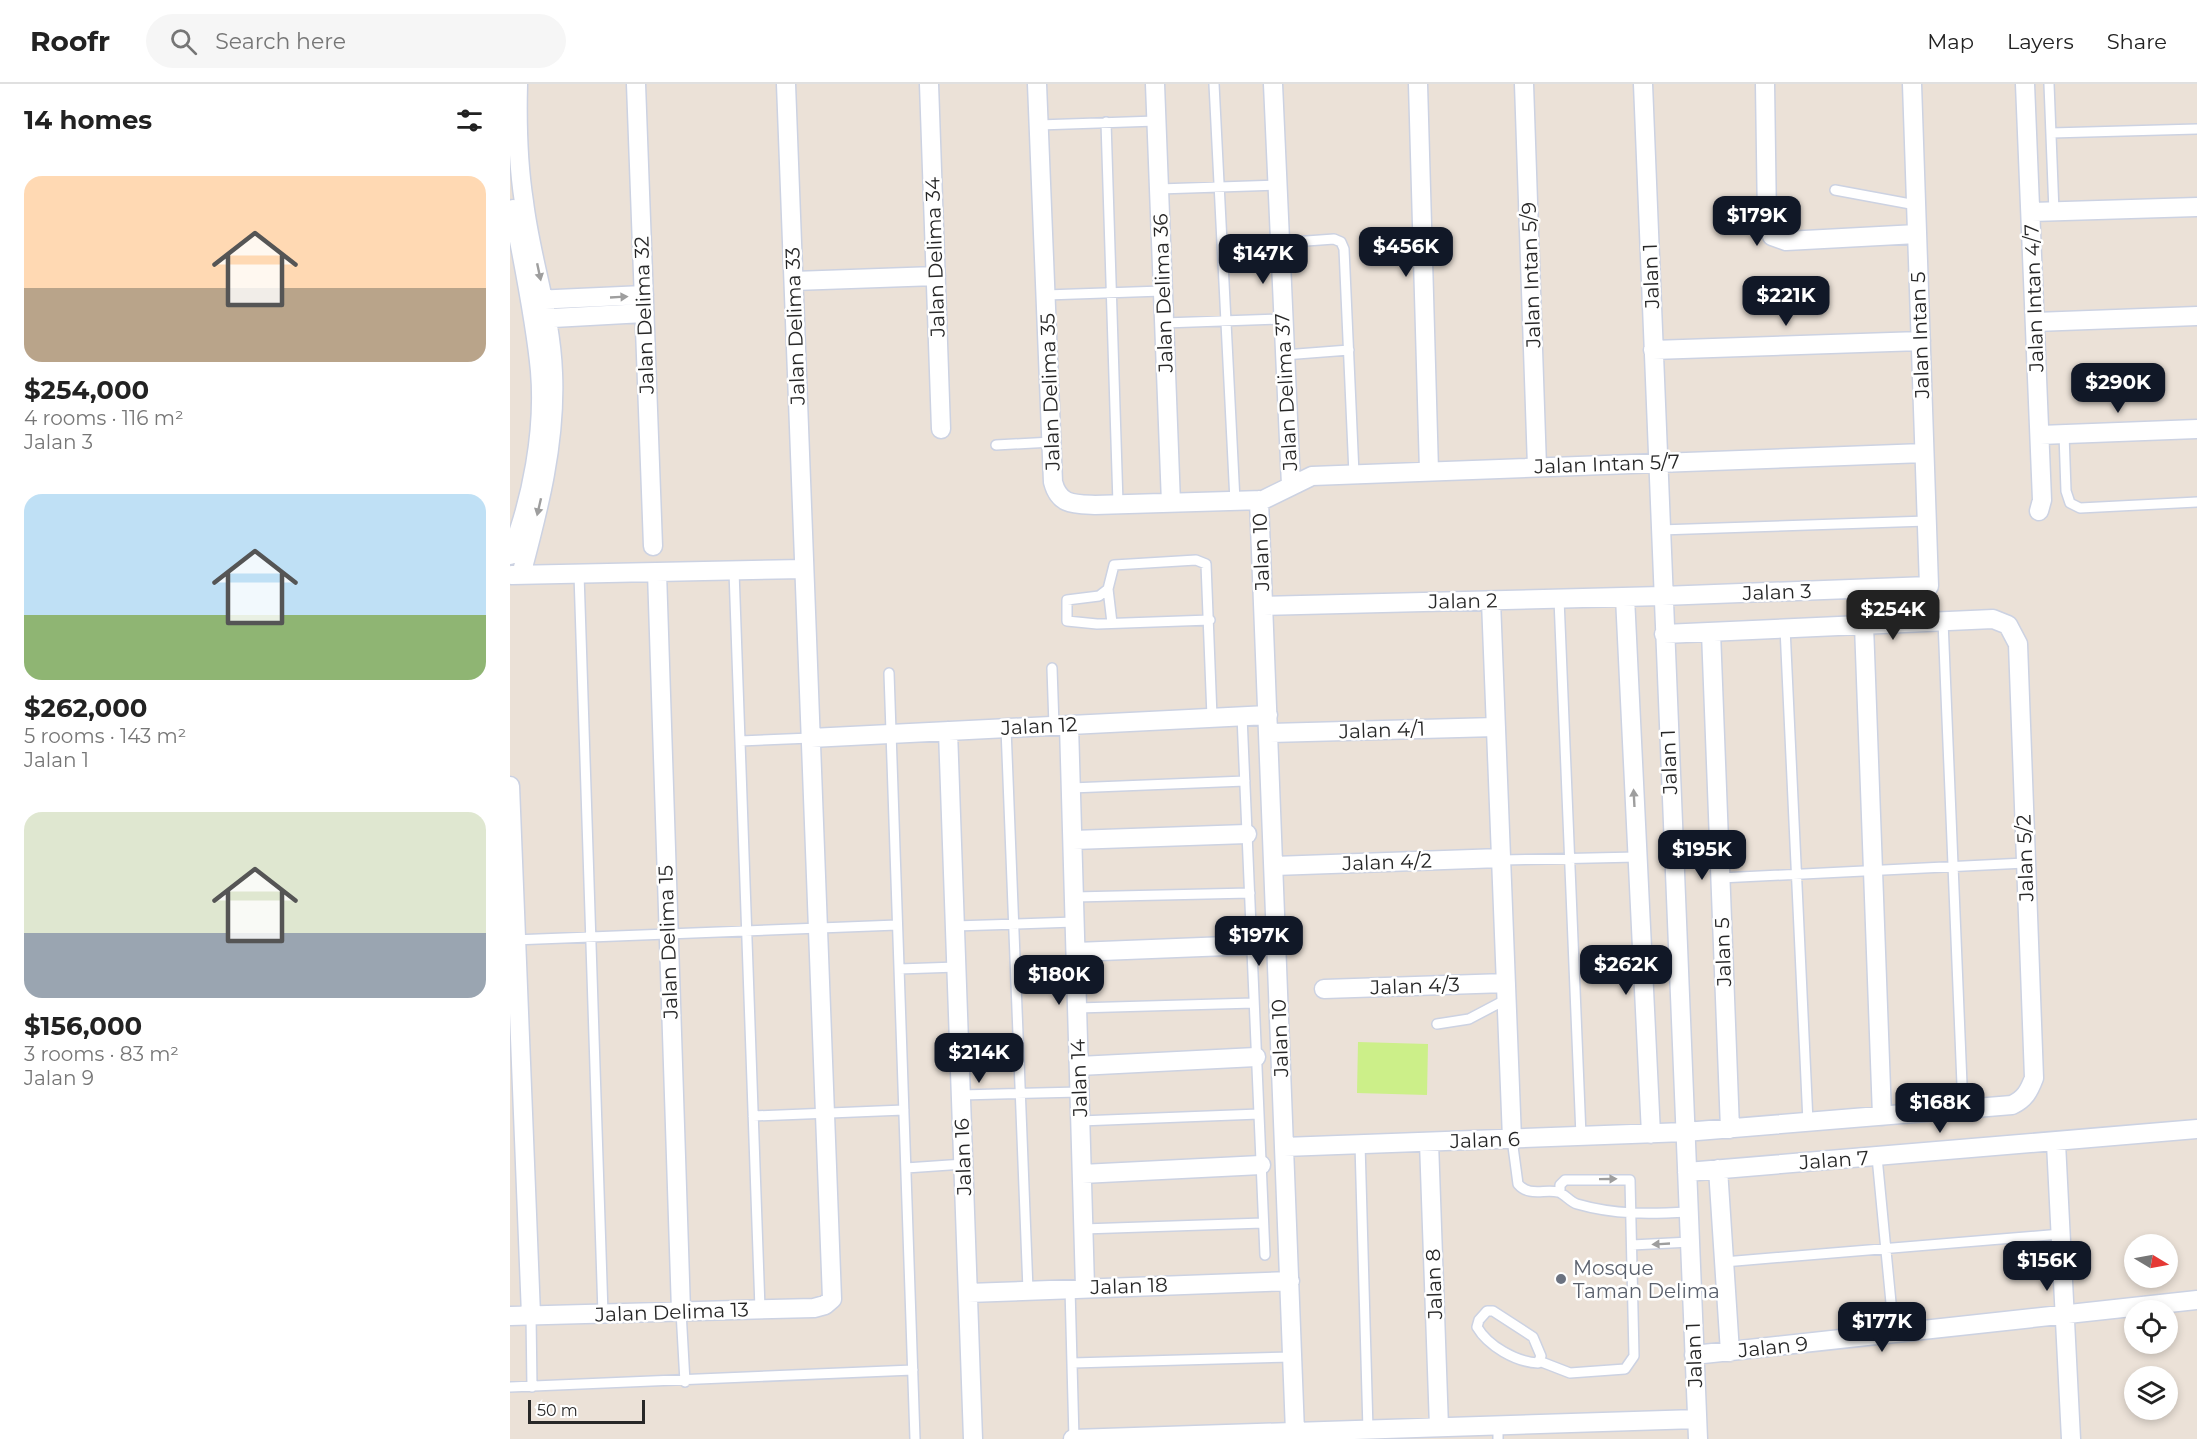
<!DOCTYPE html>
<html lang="en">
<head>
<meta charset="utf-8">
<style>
	:root { --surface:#fff; --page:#f6f6f6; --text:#222; --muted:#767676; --line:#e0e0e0; --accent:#111827 }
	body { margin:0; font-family:Montserrat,sans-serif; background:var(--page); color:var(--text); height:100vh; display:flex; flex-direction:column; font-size:22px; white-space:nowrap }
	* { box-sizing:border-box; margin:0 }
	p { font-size:20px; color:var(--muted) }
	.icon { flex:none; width:33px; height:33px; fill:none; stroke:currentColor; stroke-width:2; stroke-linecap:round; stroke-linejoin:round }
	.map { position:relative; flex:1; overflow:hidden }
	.details { display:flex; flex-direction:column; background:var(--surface); width:510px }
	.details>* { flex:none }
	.needle { width:39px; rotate:100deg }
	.fabs { position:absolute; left:1614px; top:1150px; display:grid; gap:12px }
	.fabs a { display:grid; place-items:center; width:54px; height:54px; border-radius:50%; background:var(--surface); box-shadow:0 3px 9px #0003; font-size:30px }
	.scale { position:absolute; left:18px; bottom:15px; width:117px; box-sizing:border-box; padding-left:6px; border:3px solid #272727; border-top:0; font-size:16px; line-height:21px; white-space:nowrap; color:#272727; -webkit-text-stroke:4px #fff; paint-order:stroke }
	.price { position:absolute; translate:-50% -51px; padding:0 14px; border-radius:12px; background:var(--accent); color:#fff; font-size:20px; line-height:39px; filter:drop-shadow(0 2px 3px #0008) }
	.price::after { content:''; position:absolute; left:50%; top:36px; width:18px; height:14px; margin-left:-9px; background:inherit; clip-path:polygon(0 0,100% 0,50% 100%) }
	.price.selected { background:#222; color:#fff }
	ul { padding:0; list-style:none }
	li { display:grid; align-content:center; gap:12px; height:318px; padding:0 24px }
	li span { display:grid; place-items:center; height:186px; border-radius:18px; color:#555 }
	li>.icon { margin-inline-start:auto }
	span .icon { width:108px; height:108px; fill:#fffc; stroke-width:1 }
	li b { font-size:26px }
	h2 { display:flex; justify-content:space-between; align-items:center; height:72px; padding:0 24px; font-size:26px }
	header { display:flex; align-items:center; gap:36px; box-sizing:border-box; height:84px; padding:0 30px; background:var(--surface); border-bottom:2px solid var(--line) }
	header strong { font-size:28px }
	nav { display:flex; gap:33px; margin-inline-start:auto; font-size:21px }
	.search { width:420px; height:54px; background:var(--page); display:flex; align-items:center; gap:15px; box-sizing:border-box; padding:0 21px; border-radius:33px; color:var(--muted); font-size:22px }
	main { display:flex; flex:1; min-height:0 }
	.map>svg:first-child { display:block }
</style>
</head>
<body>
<header>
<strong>Roofr</strong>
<div class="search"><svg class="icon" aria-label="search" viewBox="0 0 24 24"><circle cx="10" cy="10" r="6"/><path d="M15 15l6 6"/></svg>Search here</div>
<nav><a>Map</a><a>Layers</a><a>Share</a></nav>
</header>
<main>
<section class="details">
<h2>14 homes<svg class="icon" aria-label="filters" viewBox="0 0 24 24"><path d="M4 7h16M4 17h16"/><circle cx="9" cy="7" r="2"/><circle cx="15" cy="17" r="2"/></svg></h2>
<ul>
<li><span style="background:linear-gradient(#ffd9b3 60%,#b9a48a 0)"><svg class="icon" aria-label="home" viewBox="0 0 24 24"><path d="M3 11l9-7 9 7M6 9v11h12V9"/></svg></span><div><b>$254,000</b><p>4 rooms · 116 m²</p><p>Jalan 3</p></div></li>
<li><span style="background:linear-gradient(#bfe0f5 65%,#8fb573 0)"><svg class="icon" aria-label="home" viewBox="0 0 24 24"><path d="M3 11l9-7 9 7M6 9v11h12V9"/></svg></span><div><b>$262,000</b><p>5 rooms · 143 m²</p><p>Jalan 1</p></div></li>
<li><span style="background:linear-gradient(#dfe7d0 65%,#9aa5b1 0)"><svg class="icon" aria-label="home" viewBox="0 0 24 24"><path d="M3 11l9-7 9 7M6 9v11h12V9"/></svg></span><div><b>$156,000</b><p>3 rooms · 83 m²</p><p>Jalan 9</p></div></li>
</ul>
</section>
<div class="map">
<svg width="1687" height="1355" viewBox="0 0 1687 1355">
	<rect width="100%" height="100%" fill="#ebe1d7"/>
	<path fill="#ccef89" d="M848,958l70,2 -1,51 -70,-2z"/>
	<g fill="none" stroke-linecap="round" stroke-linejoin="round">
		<g stroke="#ccd2e2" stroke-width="12">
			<path id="service" d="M704,0l21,417
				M1539,0l5,128
				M596,38l12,382
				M529,41l117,-4
				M1541,49l146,-4
				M649,105l117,-4
				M1325,106l81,15
				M769,159l55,-4 7,3 3,7 10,225
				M536,211l116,-4
				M654,239l118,-4
				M774,271l65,-5
				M1554,350l2,57 4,12 10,5 117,-6
				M486,361l56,-3
				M1150,446l267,-9
				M224,487l26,738
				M69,490l24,740
				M598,505l-9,7 -32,4v21l30,3 113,-4
				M1049,515l22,537
				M1433,537l20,488
				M602,539l-4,-34 6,-24 82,-5 10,4 6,153
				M1275,544l23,494
				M542,584l2,58
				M379,589l26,766
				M732,632l23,539
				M496,644l22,562
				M230,657l71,-3
				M561,704l174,-7
				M992,776l135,-3
				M1210,794l305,-15
				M564,813l176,-4
				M445,842l120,-4
				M3,856l384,-15
				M389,885l58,-2
				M567,924l177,-5
				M927,940l32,-5 38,-20
				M451,1011l119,-3
				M243,1032l151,-6
				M570,1037l179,-7
				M1002,1055l6,45c11,13 26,5 40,8 7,2 12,10 19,12 38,11 73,10 111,8
				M850,1060l8,286
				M1367,1073l17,177
				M396,1084l58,-4
				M573,1145l180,-6
				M1122,1161l58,-3
				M1214,1178l337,-28
				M560,1204l4,151
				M171,1227l4,71
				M977,1227h6l40,26 8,19 -3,7c-22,-1 -50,-17 -61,-36l2,-7z
				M21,1231l1,72
				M1029,1277l31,12 55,-4 9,-13 -4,-176h-65l-5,5v7
				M562,1279l220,-6
				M0,1303l403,-17
				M988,1341v14"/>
		</g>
		<g stroke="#ccd2e2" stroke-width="21">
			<path id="minor" d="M8,0c-1,39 0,80 6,118 7,58 27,112 29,171 3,69 -14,135 -32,202
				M126,0l17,462
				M419,0l12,345
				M527,0l16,398c6,23 20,22 42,23l168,-5 49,-24 612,-23
				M645,0l16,419
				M763,0l18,401
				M908,0l11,387
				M1014,0l13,383
				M1133,0l55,1355
				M1255,0l2,137 5,15 14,5 131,-7
				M1515,0l17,416 -3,11
				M1521,128l166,-5
				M284,197l142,-5
				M24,216l110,-5
				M25,235l109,-6
				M1525,238l162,-6
				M1143,266l268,-9
				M1530,351l157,-6
				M749,416l36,932
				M0,471c22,-55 35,-124 30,-184 -5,-54 -17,-108 -27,-162
				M147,488l24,739
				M2,491l292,-6
				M1115,513l26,537
				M981,517l21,538
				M754,522l398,-10 267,-10 -17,-502
				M1354,541l18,491
				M1201,548l19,497
				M559,641l16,562
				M438,647l25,708
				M759,649l227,-6
				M301,654l457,-23
				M0,702l21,529
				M563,756l174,-6
				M764,782l227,-8
				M566,868l176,-7
				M814,905l182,-6
				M569,982l177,-9
				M919,1058l10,285
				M1546,1059l15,296
				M774,1063l401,-15 327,-27c13,-6 17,-14 22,-27l-16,-434 -10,-19 -15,-6 -329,15
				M1208,1085l12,183
				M1177,1088l510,-43
				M572,1090l179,-9
				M458,1209l322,-12
				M0,1232l304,-8 11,-3 7,-6 -46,-1215
				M1184,1271l503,-55
				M563,1355l624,-20"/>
		</g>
		<use href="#service" stroke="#fff" stroke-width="9"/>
		<use href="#minor" stroke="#fff" stroke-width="18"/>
	</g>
	<defs><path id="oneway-solid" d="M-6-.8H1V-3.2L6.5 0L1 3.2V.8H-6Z" transform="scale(1.5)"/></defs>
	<g fill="#9e9e9e">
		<use href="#oneway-solid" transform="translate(29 188) rotate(78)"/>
		<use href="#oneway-solid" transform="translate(109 213) rotate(-3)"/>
		<use href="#oneway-solid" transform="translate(29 423) rotate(103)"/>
		<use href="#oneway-solid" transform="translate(1124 714) rotate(-93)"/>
		<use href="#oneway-solid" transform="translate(1098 1095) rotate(-1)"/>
		<use href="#oneway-solid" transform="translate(1151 1160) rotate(177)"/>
	</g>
	<circle fill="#6b7280" stroke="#fff" stroke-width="2" cx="1051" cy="1195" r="6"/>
	<g text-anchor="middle" stroke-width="5" stroke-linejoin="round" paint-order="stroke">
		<g font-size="20" fill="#272727" stroke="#fff">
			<text transform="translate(425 173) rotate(-92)" y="7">Jalan Delima 34</text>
			<text transform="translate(1021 191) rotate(-92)" y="7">Jalan Intan 5/9</text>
			<text transform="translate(1141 192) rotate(-92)" y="7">Jalan 1</text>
			<text transform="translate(653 209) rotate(-92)" y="7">Jalan Delima 36</text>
			<text transform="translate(1524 214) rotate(-92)" y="7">Jalan Intan 4/7</text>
			<text transform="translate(134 231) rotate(-92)" y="7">Jalan Delima 32</text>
			<text transform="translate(285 242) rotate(-92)" y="7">Jalan Delima 33</text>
			<text transform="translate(1410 251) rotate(-92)" y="7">Jalan Intan 5</text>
			<text transform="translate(540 308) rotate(-92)" y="7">Jalan Delima 35</text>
			<text transform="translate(776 308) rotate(-93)" y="7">Jalan Delima 37</text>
			<text transform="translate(1097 380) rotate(-2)" y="7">Jalan Intan 5/7</text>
			<text transform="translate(751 468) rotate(-92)" y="7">Jalan 10</text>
			<text transform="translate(1267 508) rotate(-2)" y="7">Jalan 3</text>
			<text transform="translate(953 517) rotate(-1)" y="7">Jalan 2</text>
			<text transform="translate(529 642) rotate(-3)" y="7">Jalan 12</text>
			<text transform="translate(872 646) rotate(-2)" y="7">Jalan 4/1</text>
			<text transform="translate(1159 678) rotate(-92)" y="7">Jalan 1</text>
			<text transform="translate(1515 774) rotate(-92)" y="7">Jalan 5/2</text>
			<text transform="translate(877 778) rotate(-2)" y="7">Jalan 4/2</text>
			<text transform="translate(158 858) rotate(-92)" y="7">Jalan Delima 15</text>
			<text transform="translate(1213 868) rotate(-92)" y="7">Jalan 5</text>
			<text transform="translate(905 902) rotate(-2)" y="7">Jalan 4/3</text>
			<text transform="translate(770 954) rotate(-92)" y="7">Jalan 10</text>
			<text transform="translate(569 994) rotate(-92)" y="7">Jalan 14</text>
			<text transform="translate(975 1056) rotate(-2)" y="7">Jalan 6</text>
			<text transform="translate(453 1073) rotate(-92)" y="7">Jalan 16</text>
			<text transform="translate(1324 1076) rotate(-4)" y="7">Jalan 7</text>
			<text transform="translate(924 1200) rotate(-92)" y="7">Jalan 8</text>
			<text transform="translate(619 1202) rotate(-2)" y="7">Jalan 18</text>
			<text transform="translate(162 1228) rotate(-2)" y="7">Jalan Delima 13</text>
			<text transform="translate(1263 1263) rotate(-6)" y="7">Jalan 9</text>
			<text transform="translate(1184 1271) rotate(-92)" y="7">Jalan 1</text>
		</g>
		<g font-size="20" fill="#5b616d" stroke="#fff" text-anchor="start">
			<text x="1063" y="1191">Mosque<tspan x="1063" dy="23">Taman Delima</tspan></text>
		</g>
	</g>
</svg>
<div class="fabs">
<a><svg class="needle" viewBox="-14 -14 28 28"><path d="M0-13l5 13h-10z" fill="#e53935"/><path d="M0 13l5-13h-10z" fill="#767676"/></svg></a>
<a><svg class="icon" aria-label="locate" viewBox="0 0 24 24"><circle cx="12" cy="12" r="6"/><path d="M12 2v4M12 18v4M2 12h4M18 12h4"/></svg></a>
<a><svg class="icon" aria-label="layers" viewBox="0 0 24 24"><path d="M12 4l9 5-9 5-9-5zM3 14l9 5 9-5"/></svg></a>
</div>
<div class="scale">50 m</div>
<b class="price" style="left:1247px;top:163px">$179K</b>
<b class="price" style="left:896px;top:194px">$456K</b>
<b class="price" style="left:753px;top:201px">$147K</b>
<b class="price" style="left:1276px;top:243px">$221K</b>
<b class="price" style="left:1608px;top:330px">$290K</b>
<b class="price selected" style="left:1383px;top:557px">$254K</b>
<b class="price" style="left:1192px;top:797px">$195K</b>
<b class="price" style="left:749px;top:883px">$197K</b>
<b class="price" style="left:1116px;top:912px">$262K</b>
<b class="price" style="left:549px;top:922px">$180K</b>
<b class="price" style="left:469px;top:1000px">$214K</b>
<b class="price" style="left:1430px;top:1050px">$168K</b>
<b class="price" style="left:1537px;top:1208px">$156K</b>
<b class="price" style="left:1372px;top:1269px">$177K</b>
</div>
</main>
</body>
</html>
